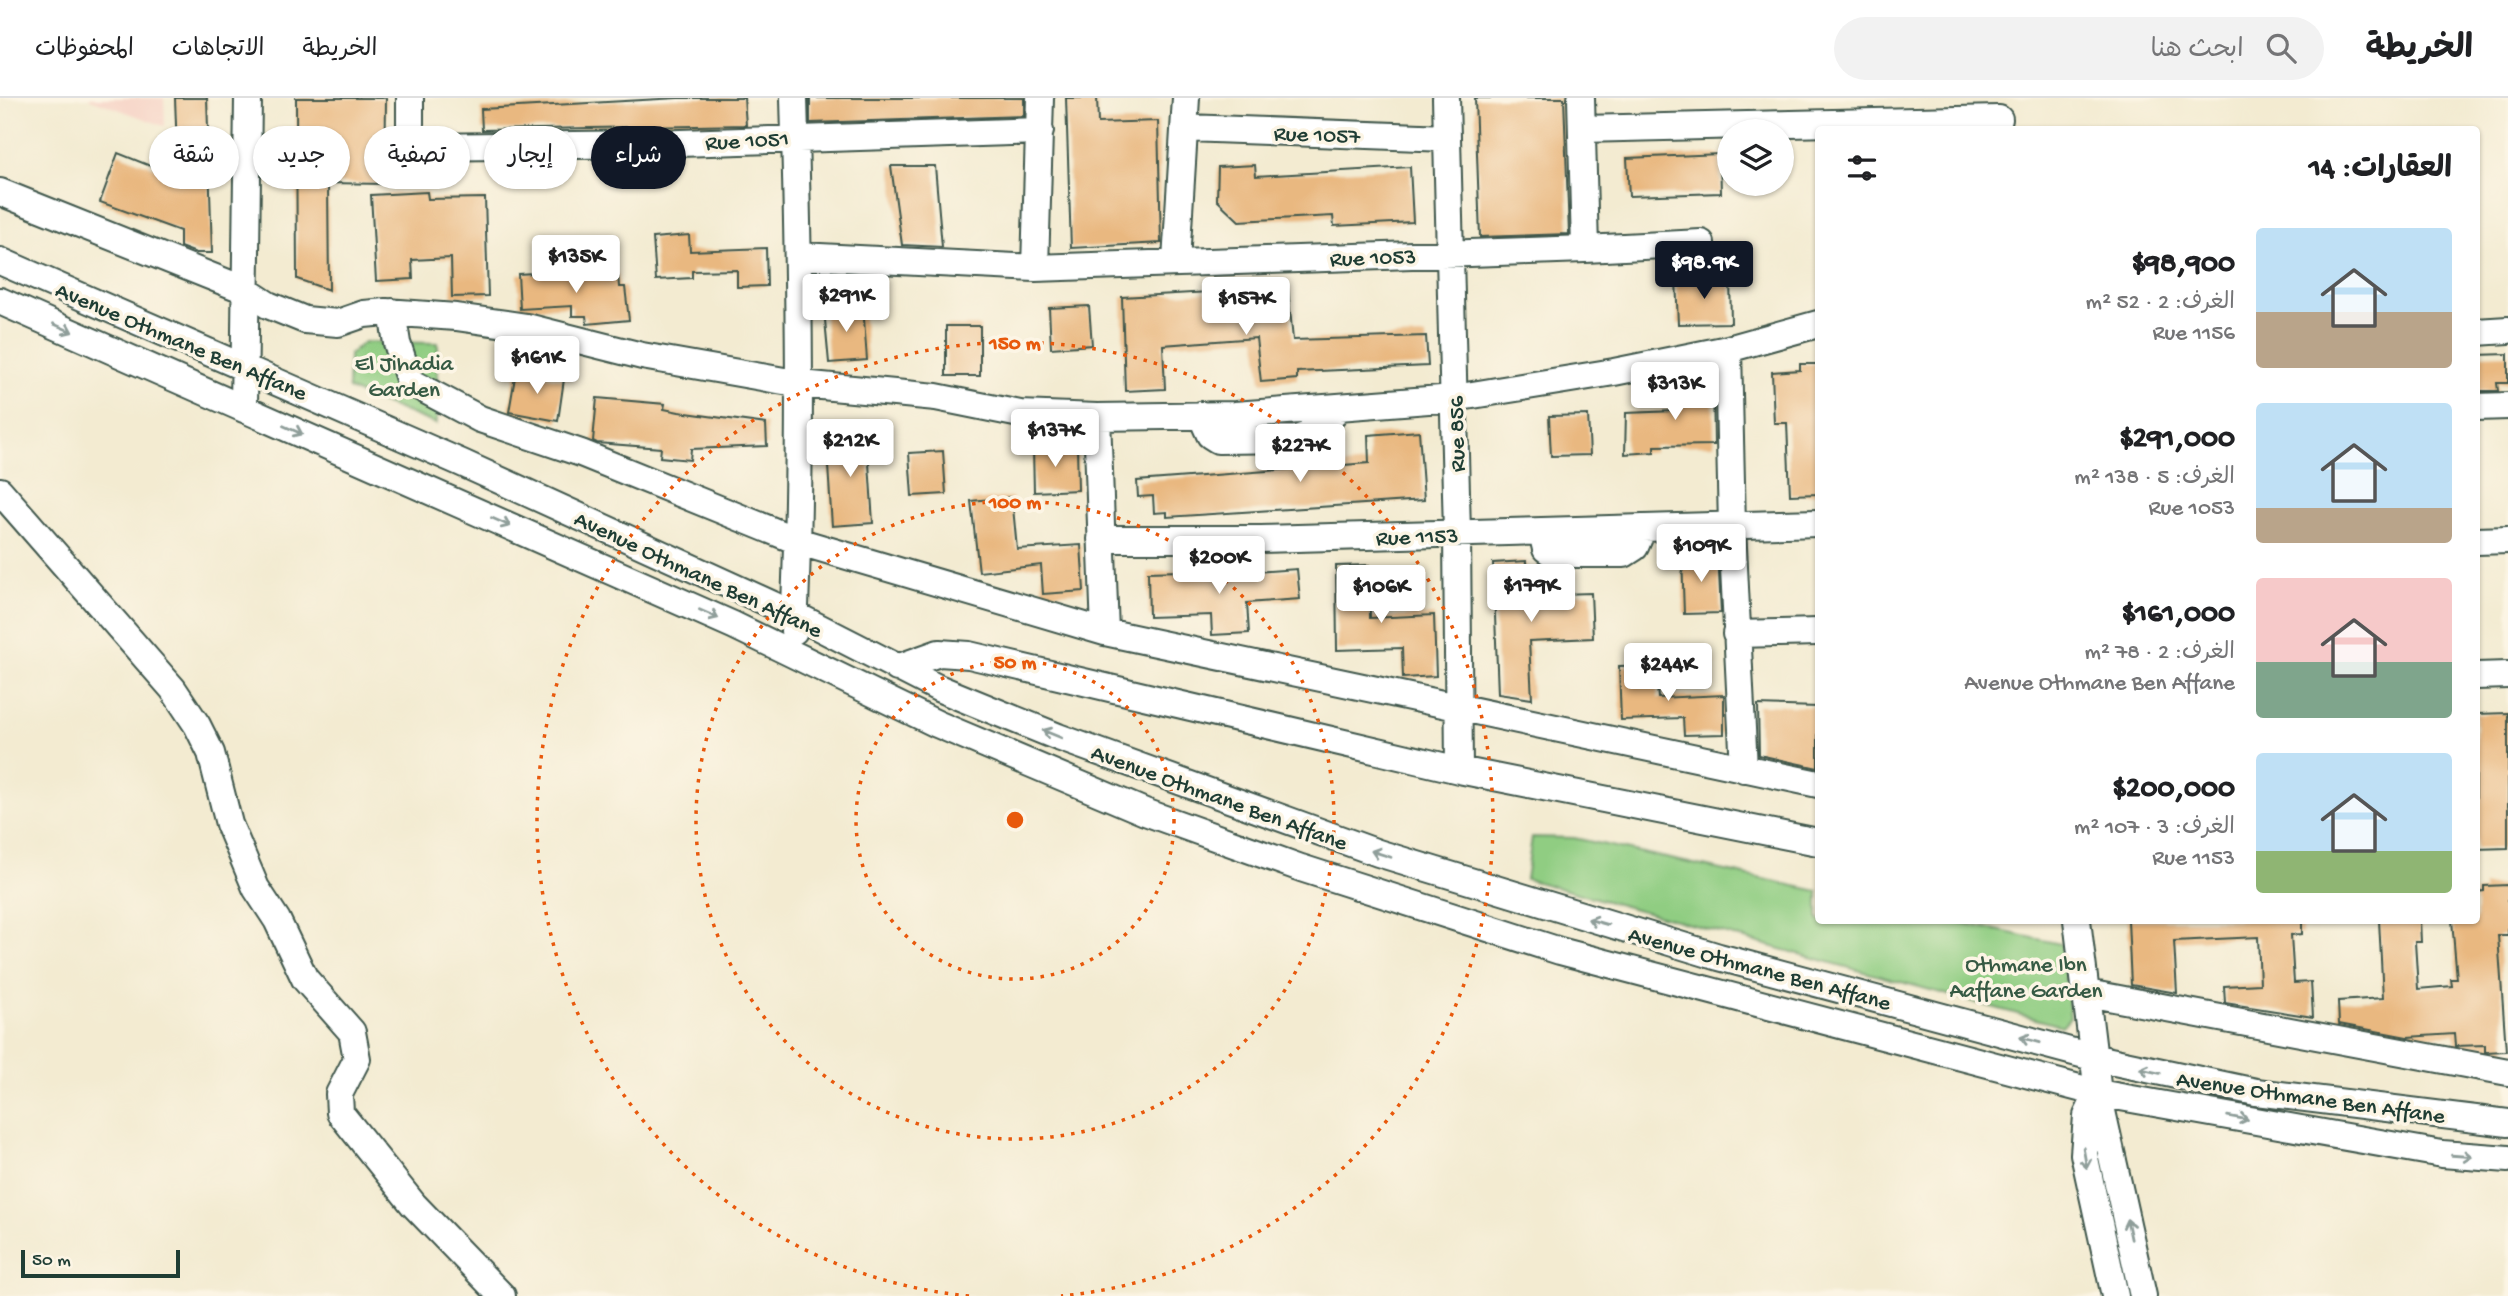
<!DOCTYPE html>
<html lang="ar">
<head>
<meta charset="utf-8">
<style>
	:root { --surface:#fff; --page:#f2f2f2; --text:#202124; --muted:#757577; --line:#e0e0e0; --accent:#111827 }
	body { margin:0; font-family:"Gochi Hand","Playpen Sans Arabic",sans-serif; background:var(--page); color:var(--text); direction:rtl; height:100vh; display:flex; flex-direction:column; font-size:26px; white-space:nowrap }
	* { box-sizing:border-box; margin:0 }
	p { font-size:23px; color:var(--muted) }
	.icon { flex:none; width:38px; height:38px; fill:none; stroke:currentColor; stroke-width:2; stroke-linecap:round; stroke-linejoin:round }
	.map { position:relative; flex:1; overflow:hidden; direction:ltr }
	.panel { position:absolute; left:1815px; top:28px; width:665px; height:798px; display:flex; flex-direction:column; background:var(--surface); border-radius:7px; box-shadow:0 2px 5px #0004; direction:rtl }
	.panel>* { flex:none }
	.top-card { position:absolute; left:21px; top:28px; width:665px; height:63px; direction:rtl; display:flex; gap:14px }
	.tools { position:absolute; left:1717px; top:21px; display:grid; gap:14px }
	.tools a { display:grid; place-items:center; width:77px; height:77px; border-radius:50%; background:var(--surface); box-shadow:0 2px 5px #0004; font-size:35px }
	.scale { position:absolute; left:21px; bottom:18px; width:159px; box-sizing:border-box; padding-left:7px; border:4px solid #1f3d34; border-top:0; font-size:19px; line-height:24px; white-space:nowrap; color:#1f3d34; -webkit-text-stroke:5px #fcf5e5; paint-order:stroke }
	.price { position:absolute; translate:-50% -60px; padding:0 16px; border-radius:7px; background:#fff; color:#222; font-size:23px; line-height:46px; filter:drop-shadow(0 2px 4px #0008) }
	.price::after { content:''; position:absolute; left:50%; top:42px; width:21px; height:16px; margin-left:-10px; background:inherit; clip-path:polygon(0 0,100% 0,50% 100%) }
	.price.on { background:var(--accent); color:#fff }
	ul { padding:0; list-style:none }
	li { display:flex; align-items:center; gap:21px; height:175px; padding:0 28px }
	li span { display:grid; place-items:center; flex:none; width:196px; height:140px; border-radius:7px; color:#555 }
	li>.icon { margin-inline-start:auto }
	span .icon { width:84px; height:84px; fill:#fffc; stroke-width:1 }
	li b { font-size:30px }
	h2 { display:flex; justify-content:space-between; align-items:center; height:84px; padding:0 28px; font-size:30px }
	.chip { padding:0 24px; border-radius:32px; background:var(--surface); box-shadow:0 2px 5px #0004; font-size:24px; line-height:63px }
	.chip.on { background:var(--accent); color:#fff }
	header { display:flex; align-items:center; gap:42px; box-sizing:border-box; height:98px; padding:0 35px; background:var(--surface); border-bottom:2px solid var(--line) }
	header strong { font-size:33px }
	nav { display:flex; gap:38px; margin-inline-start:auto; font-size:24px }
	.search { width:490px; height:63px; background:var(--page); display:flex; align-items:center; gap:18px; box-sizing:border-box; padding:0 24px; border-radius:38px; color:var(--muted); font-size:26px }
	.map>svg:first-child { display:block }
</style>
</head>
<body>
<header>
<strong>الخريطة</strong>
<div class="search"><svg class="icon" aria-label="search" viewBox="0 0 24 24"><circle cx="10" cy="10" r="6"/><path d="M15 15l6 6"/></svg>ابحث هنا</div>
<nav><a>الخريطة</a><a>الاتجاهات</a><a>المحفوظات</a></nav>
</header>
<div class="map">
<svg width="2508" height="1198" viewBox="0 0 2508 1198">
	<rect width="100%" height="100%" fill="#fcf5e5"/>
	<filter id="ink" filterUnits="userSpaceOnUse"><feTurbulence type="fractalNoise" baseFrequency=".0143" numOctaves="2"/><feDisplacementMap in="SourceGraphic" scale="14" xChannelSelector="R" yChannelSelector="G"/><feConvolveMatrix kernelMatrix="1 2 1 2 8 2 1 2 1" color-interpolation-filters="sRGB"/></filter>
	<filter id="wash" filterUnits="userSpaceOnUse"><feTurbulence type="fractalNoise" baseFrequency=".00686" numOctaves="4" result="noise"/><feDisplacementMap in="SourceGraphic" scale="28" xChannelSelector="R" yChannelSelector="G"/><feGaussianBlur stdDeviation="1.57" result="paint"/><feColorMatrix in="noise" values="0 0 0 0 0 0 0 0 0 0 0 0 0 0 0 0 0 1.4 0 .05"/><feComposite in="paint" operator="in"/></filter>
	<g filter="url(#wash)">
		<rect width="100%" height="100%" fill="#f3ebd1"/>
		<path fill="#f6d2c5" d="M88,0h76l1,28h-1z"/>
		<path fill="#90cd82" stroke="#58855b" stroke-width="2" d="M364,244l74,1 -2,81 -88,-35 1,-34z
			M1532,739l42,1 244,53v29l136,1 107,23 9,73 -8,9 -19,-5 -517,-142z"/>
		<g id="blocks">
			<path fill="#e9b880" d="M175,0h32l5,155h-16l-16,-6v-16l-80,-29 18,-49 60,24z
				M296,0h90l-1,86 -57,-1 1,107 -32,-11z
				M678,0h66l2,27 -264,5 -1,-21z
				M810,0h214v18l-214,7z
				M1066,0h31l1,25 60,-2 3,122 -90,5z
				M1475,0h89l5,136 -89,3z
				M1720,56l1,39 -92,3 -2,-38z
				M1255,67l1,11 154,-9 3,55 -79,4 -1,-10 -94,5 -22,-21 1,-33z
				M891,68h44l7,81 -40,-2z
				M427,94l1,7 57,-1 3,98 -36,1 -1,-39 -39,2 1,19 -37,2 -5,-86z
				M689,137l1,16 76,-3 1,38 -30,1v-17l-45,1v7l-36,2 -3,-42z
				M584,172l1,6 33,-2 1,13h6l4,33 -42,4 -1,-8h-14v-10l-52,3 -2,-35z
				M1730,179l1,46 -53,1 -2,-45z
				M1288,191l5,51 133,-4 2,30 -131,6v7l-36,3 -5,-44 -93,7 2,44 -40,2 -3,-94 105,-6v4z
				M863,207l4,55 -38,3 -5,-54z
				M1089,208l3,39 -41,3 -2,-40z
				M946,228h34v50h-34z
				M2508,256v29h-11l1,8h-22v-36z
				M1800,266h18v130l-28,1 -3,-72h-13l-2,-51 28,-2z
				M516,273l48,8 -6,42 -49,-9z
				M1689,283h24l1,64 -60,1v6l-29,2 1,-41 50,-2 -1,-26h14z
				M597,300l68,6 -1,5 15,3 87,12 1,22 -76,3 -1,11 -30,-3 1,-9 -64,-5 -4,-2z
				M1588,317l2,40 -39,1 -2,-40z
				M1419,333l5,69 -257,17v-5l-13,1 -1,-17 -15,1 -1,-16 232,-18 -1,-28z
				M867,335l6,90 -41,3 -6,-90z
				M1077,348l1,44 -44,2 -1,-45z
				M943,353l3,43 -34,2 -3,-43z
				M1012,399l5,52 64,-4 3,46 -41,3 -2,-29 -62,7 -8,-71z
				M1718,455l3,60 -37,1 -2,-59z
				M1526,463l2,34 63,-2 2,45 -64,3 3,58 -34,-5 -5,-131z
				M1369,467l1,53 64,-3 2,61 -33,2 -1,-30 -65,2 -1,-84z
				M1297,471l3,30 -53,4 2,30 -37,2 -1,-20 -62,2 -1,-45 33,-1 1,6z
				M1655,567l3,33 66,-3v39l-40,1 -1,-17 -62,2 -2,-54z
				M1758,607l60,2v61l-59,-13z
				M2508,615v135l-32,1v-135z
				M2508,787v50h-10l8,116 -21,1v-7l-30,1 -1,-12 -47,3 -68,-13 -1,-23 45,-3 -4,-78h41l1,22h-6l3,47 34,-3 -1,-7h6l-5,-59h24v-28l8,-1v-5z
				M2128,822h174v14l-11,1 3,48 17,-1 2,35 -88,-14 -1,-17 36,-2 -2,-47 -84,4 3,52 -46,-8z"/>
		</g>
	</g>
	<g filter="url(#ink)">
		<use href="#blocks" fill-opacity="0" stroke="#3f574c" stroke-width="2"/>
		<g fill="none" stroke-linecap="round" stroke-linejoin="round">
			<g stroke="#3f574c" stroke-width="30">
				<path id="minor" d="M410,0v30l6,15 10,4 223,-3 391,-13
					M794,0c5,178 8,355 0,533
					M1446,0l11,435 2,237
					M1187,30l260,10
					M1582,31l417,-10
					M0,94l245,98 23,15 37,15 33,3 26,-9 22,-2 70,5 71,10 115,29 159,28 135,13 84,17 77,3 138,-2 219,-17 160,-26 114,-23 90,-25
					M1585,151l116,-6
					M800,158l235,12 550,-19 -4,-151
					M0,163l462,202 333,152 143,73 120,49 320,116 341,104 377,101 160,34 252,31
					M1176,163l10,-163
					M1035,170l5,-170
					M0,203l733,324 204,99 208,88 156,56 259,83 538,142 344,61 66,5
					M392,214l5,31 13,39 70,37 101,34 219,89 305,90 713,152
					M2476,234l32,-2
					M1728,251l4,178 12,242
					M2476,309l32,-1
					M244,311l4,-311
					M1201,317l9,20 8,5 78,-1 29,-10 10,-20
					M1097,319l8,215
					M0,393l173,198 24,36 14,28 18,71 27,64 21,32 28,59 47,53 5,27 -18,35 1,19 73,91 89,92
					M1542,434l4,17 7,5h71l11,-7 8,-19
					M1101,441h160l557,-16
					M2476,443l32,-1
					M1736,536l82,-2
					M897,570l42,-15 30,2 490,115 359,72
					M2476,578l32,-1
					M2077,822l21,173 45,203
					M2087,895l421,79
					M2098,995l-11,23 -3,38 31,142"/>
			</g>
			<use href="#minor" stroke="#fff" stroke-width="26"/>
		</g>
		<defs><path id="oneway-shaft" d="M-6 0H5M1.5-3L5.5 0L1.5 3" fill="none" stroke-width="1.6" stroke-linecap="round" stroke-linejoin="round" transform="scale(1.75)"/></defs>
		<g stroke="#8f9e9a">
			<use href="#oneway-shaft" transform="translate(63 230) rotate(24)"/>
			<use href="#oneway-shaft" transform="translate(293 332) rotate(24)"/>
			<use href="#oneway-shaft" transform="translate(501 424) rotate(24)"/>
			<use href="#oneway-shaft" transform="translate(709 516) rotate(24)"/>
			<use href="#oneway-shaft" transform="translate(1052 636) rotate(-158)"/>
			<use href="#oneway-shaft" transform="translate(1381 756) rotate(-162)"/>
			<use href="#oneway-shaft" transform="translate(1598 824) rotate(-164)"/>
			<use href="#oneway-shaft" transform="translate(2030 942) rotate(-165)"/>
			<use href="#oneway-shaft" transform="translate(2150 973) rotate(-167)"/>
			<use href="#oneway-shaft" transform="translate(2238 1020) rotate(10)"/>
			<use href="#oneway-shaft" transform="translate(2462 1058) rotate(4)"/>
			<use href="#oneway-shaft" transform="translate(2085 1060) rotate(80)"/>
			<use href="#oneway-shaft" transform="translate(2129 1131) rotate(-102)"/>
		</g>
	</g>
	<g fill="none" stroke="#e8590c" stroke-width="3.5" stroke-dasharray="3.5 7">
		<circle cx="1015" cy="722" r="159"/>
		<circle cx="1015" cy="722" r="319"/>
		<path d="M969 1198A478 478 0 1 1 1061 1198"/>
	</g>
	<g text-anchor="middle" stroke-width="7" stroke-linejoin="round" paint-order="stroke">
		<g font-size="23" fill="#1f3d34" stroke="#fcf5e5">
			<text transform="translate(1317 35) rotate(2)" y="8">Rue 1057</text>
			<text transform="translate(747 41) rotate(-3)" y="8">Rue 1051</text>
			<text transform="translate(1373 158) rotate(-2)" y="8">Rue 1053</text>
			<text transform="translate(182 242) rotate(23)" y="8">Avenue Othmane Ben Affane</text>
			<text transform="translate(1455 336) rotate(-91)" y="8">Rue 856</text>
			<text transform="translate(1417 437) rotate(-2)" y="8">Rue 1153</text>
			<text transform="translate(699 475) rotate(25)" y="8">Avenue Othmane Ben Affane</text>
			<text transform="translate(1220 698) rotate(20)" y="8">Avenue Othmane Ben Affane</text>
			<text transform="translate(1760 869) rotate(15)" y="8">Avenue Othmane Ben Affane</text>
			<text transform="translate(2311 998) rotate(8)" y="8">Avenue Othmane Ben Affane</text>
		</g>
		<g font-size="23" fill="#365a44" stroke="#fcf5e5">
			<text x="404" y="272">El Jihadia<tspan x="404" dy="26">Garden</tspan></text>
			<text x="2026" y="873">Othmane Ibn<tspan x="2026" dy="26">Aaffane Garden</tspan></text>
		</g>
	</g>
	<circle cx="1015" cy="722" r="10" fill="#e8590c" stroke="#fcf5e5" stroke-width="3.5"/>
	<g font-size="21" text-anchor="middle" font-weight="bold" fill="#e8590c" stroke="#fcf5e5" stroke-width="7" stroke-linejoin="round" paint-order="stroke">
		<text x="1015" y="251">150 m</text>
		<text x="1015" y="410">100 m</text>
		<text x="1015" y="570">50 m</text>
	</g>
</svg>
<div class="tools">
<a><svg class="icon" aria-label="layers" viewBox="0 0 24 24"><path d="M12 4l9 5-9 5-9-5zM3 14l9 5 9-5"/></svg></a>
</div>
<div class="scale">50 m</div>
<b class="price" style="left:576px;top:197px">$135K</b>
<b class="price on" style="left:1704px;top:203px">$98.9K</b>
<b class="price" style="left:846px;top:236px">$291K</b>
<b class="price" style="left:1246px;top:239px">$157K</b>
<b class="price" style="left:537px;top:298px">$161K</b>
<b class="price" style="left:1675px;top:324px">$313K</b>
<b class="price" style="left:1055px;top:371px">$137K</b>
<b class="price" style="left:850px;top:381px">$212K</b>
<b class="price" style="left:1300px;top:386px">$227K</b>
<b class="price" style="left:1701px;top:486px">$109K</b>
<b class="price" style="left:1219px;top:498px">$200K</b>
<b class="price" style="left:1531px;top:526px">$179K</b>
<b class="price" style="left:1381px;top:527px">$106K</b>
<b class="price" style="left:1668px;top:605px">$244K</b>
<div class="top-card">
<a class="chip on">شراء</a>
<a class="chip">إيجار</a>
<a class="chip">تصفية</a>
<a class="chip">جديد</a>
<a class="chip">شقة</a>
</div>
<section class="panel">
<h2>العقارات: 14<svg class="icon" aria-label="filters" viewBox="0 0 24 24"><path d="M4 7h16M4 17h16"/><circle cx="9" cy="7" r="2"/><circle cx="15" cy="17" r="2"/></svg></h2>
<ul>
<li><span style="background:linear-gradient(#bfe0f5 60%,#b9a48a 0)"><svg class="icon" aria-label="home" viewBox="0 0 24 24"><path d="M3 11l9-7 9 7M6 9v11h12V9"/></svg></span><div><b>$98,900</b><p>الغرف: 2 · 52 m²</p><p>Rue 1156</p></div></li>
<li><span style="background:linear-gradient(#bfe0f5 75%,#b9a48a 0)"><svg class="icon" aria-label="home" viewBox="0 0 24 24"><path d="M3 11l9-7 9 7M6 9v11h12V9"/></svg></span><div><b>$291,000</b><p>الغرف: 5 · 138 m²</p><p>Rue 1053</p></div></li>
<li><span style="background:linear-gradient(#f6c9c9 60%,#7fa58c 0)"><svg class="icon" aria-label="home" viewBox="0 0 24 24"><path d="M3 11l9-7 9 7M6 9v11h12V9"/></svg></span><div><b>$161,000</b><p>الغرف: 2 · 78 m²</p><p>Avenue Othmane Ben Affane</p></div></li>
<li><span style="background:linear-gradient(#bfe0f5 70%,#8fb573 0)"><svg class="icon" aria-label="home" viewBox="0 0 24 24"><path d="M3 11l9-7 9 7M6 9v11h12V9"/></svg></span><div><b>$200,000</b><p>الغرف: 3 · 107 m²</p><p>Rue 1153</p></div></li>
</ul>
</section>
</div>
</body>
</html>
